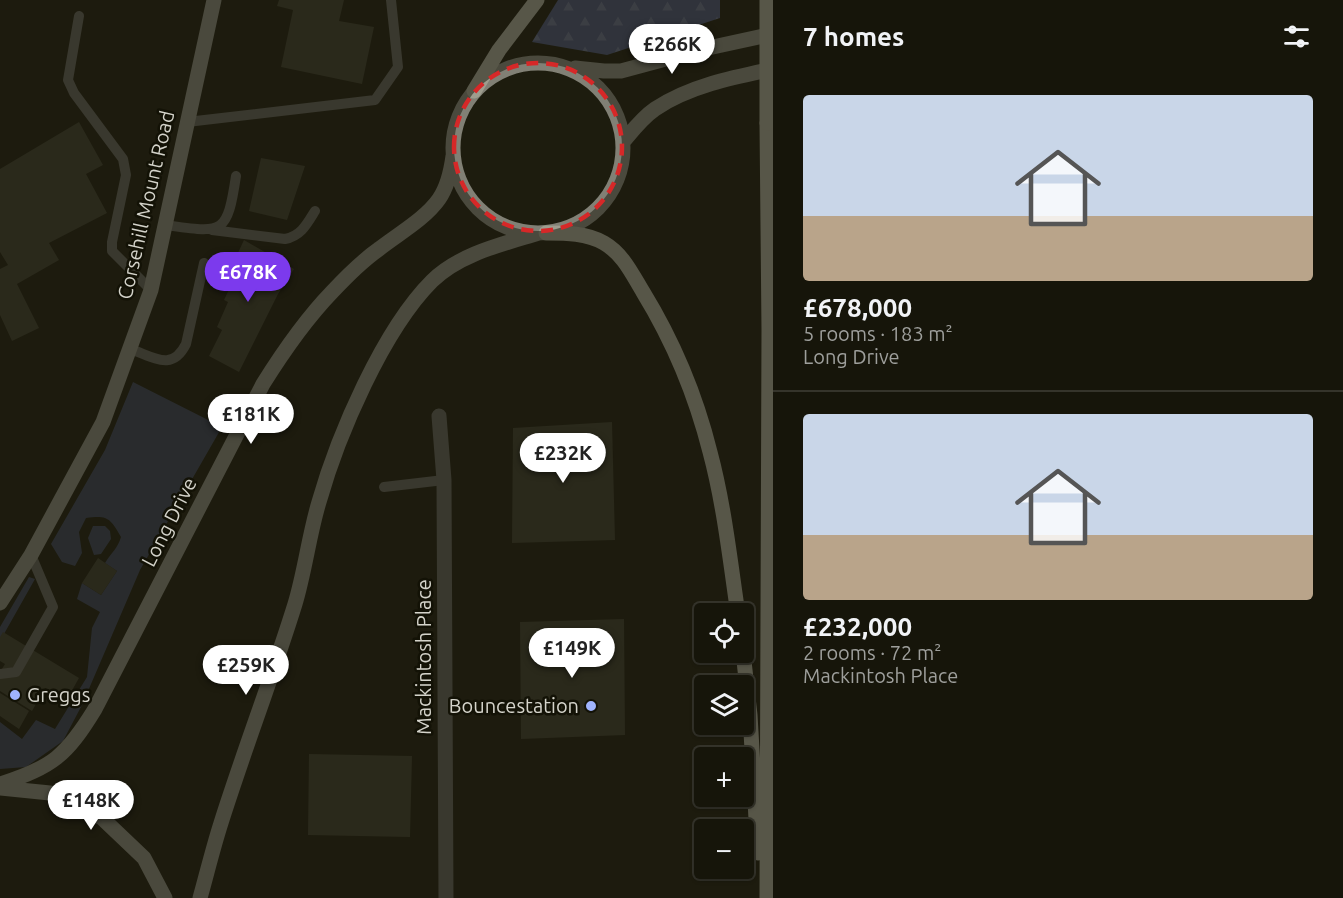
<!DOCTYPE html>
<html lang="en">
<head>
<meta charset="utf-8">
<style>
	:root { --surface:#16150a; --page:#232218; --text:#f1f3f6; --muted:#9e9f9c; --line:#35342b; --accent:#7c3aed }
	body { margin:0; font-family:Ubuntu,sans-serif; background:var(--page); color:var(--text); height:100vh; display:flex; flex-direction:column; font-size:22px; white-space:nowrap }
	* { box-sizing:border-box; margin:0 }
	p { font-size:20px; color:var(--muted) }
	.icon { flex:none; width:33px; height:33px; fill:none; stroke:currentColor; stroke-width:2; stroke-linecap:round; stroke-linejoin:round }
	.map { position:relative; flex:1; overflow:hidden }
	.drawer { display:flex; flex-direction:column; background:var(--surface); width:570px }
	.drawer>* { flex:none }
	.tools { position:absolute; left:694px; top:603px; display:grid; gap:12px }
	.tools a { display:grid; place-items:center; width:60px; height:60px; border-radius:6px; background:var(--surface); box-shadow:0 2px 4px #0004,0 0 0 2px var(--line); font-size:30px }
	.price { position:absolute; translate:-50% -51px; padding:0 14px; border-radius:21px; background:#fff; color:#222; font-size:20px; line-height:39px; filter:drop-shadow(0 2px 3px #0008) }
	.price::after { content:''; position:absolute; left:50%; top:36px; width:18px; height:14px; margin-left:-9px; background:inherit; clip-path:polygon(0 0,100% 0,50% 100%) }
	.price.on { background:var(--accent); color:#fff }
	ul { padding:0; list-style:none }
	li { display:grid; align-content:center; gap:12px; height:318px; padding:0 30px }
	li+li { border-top:2px solid var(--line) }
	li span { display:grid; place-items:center; height:186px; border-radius:6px; color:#555 }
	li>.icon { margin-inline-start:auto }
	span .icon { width:108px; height:108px; fill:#fffc; stroke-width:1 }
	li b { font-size:26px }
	h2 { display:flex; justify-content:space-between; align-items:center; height:72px; padding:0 30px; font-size:26px }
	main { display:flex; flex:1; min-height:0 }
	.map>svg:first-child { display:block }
</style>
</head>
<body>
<main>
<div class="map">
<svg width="773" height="898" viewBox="0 0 773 898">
	<defs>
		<pattern id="forest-firs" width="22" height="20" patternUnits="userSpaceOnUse" patternTransform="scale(1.5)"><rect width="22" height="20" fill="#475071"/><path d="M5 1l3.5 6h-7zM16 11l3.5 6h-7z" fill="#616884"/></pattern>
	</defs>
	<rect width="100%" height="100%" fill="#1d1c0e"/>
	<path fill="#393f53" d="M133,382l89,45 -82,143 -58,135 -19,36 -37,26 -26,2v-47l22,17 14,-19 19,9 32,-52 5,-49 8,-16 -23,-13 5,-16 19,12 16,-24 -12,-8c6,-10 13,-15 16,-26 -11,-19 -13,-22 -35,-19l-7,14 3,21 -7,13 -13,-4 -11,-18 54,-94z
		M93,526h12l5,5 1,8 -10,15 -7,1 -6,-17z
		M29,577l6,2 -35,62v-14z"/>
	<path fill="url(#forest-firs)" d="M558,0h162v18l-113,37 -75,-13z"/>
	<path fill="#3b3a2b" d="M279,0h65l-5,21 35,6 -12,57 -81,-17 12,-57 -16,-4z
		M79,122l24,43 -17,9 21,39 -58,30 10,17 -42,24 22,44 -27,13 -12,-26v-46l8,-4 -8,-13v-83z
		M261,158l44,8 -18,54 -38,-9z
		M244,240l50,29 -16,25 -39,78 -30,-16 13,-26 -5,-3 11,-25 -4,-2 12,-25 -7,-3z
		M612,422l3,118 -103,3 1,-115z
		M98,558l19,13 -16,24 -19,-12z
		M624,619l1,116 -104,4 -1,-117z
		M3,632l76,46 -13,23 -21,-13 -13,23 -32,-20v-19l5,-8 -5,-3v-24z
		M0,693l29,18 -10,18 -19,-13z
		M309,754l103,2 -2,81 -102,-2z"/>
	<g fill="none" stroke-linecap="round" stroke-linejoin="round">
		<path stroke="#5c5b54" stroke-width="10" d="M79,16l-11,64 6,13 49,66 3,16 -14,67v9l39,39
			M187,122l188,-22 23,-33 -7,-67
			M165,225c58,8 62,11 71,-49
			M212,230l73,9c16,-3 22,-15 30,-28
			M130,349c24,8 42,23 56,-5l18,-81
			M384,487l60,-7
			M0,674l16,-2 37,-65 -22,-52"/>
		<path stroke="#5c5b54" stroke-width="15" d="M439,416l5,64 2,418"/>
		<path stroke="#818075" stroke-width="15" d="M453 148a85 85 0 1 1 170 0a85 85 0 1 1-170 0Z
			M575,68l29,3h17l78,-21 74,-16
			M623,142c10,-12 19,-24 32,-33 34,-23 79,-32 118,-40
			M0,603l31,-48 72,-133 48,-132 63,-290
			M0,784c52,-16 67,-29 95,-75l168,-325c20,-32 42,-64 69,-92 14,-15 30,-31 47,-43 19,-15 46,-30 60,-50 9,-13 12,-28 14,-43
			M0,788l50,5 52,25 42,40 21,40
			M200,898c7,-25 13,-50 21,-75 23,-73 51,-145 74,-219 10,-33 14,-69 24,-102 19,-67 64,-172 113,-221 27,-27 71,-37 107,-48"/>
		<path stroke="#9e9d8e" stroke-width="15" d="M474,91l25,-41 38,-50
			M767,123l2,207 -2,568
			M546,233c20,0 41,0 58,10 19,11 28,31 39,49 30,49 53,104 67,160 14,52 20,108 28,162
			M743,652l7,63 8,138"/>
		<path stroke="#9e9d8e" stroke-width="15" d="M767,123v-123"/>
	</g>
	<path d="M0 0H773V898H0ZM454 147a84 84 0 1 1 168 0a84 84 0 1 1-168 0Z" fill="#1d1c0e" fill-opacity=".55" fill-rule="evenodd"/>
	<path fill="none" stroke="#d62828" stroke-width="4.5" stroke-dasharray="12 8" stroke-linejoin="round" d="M454 147a84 84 0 1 1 168 0a84 84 0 1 1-168 0Z"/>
	<g fill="#9fb3fd" stroke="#131206" stroke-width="2">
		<circle cx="15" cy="695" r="6"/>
		<circle cx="591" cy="706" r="6"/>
	</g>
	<g text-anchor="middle" stroke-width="5" stroke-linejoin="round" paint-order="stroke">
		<g font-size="20" fill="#d4d3ca" stroke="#131206">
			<text transform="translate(146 205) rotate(-77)" y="7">Corsehill Mount Road</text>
			<text transform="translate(169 522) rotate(-63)" y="7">Long Drive</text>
			<text transform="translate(424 657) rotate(-90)" y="7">Mackintosh Place</text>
		</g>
		<g font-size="20" fill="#d4d3ca" stroke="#131206" text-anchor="start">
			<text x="27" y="702">Greggs</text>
			<text x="579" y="713" text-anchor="end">Bouncestation</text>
		</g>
	</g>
</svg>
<div class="tools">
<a><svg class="icon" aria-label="locate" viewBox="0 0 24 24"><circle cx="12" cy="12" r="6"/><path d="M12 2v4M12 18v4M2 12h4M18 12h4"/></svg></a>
<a><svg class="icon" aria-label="layers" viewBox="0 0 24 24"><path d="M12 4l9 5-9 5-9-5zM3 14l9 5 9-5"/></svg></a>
<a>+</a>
<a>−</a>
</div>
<b class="price" style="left:672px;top:75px">£266K</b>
<b class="price on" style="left:248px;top:303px">£678K</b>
<b class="price" style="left:251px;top:445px">£181K</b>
<b class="price" style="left:563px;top:484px">£232K</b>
<b class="price" style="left:572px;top:679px">£149K</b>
<b class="price" style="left:246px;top:696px">£259K</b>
<b class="price" style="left:91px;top:831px">£148K</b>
</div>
<section class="drawer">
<h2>7 homes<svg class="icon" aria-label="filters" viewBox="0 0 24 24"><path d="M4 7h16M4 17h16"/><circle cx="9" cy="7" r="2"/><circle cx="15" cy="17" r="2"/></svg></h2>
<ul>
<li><span style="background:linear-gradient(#c9d6e8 65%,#b9a48a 0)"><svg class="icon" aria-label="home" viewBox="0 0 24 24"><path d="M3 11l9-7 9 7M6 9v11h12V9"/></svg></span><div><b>£678,000</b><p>5 rooms · 183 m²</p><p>Long Drive</p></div></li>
<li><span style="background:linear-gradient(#c9d6e8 65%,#b9a48a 0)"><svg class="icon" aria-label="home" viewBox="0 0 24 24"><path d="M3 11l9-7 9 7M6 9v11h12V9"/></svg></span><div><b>£232,000</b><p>2 rooms · 72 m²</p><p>Mackintosh Place</p></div></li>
</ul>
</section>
</main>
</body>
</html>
